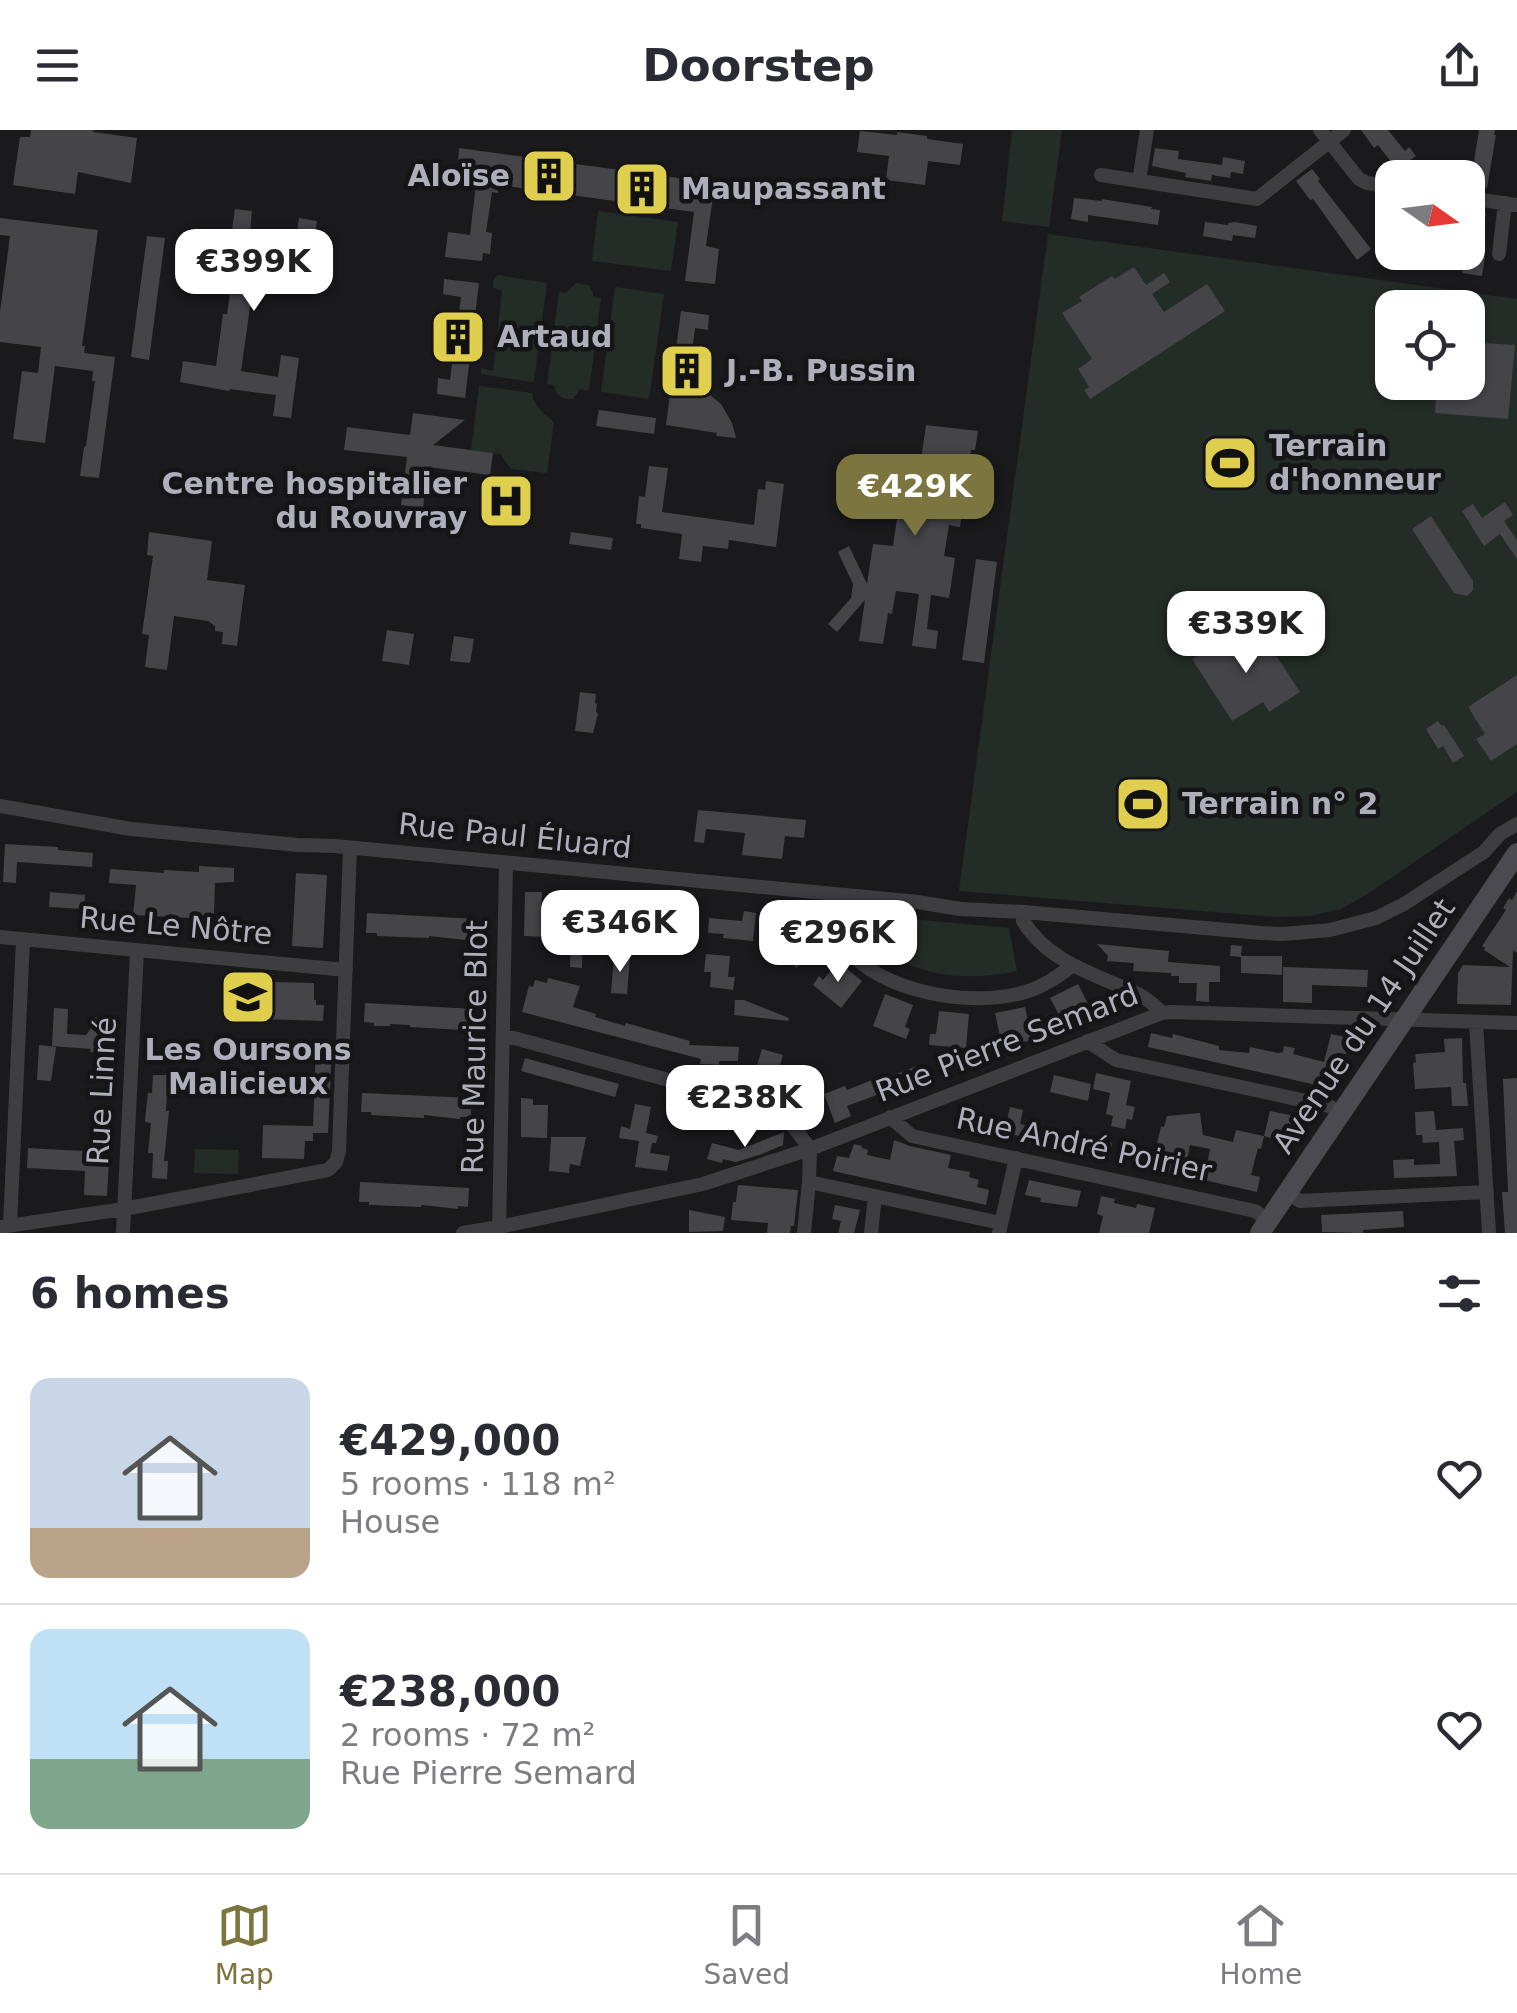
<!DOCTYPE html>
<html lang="en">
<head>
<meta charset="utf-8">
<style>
	:root { --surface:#fff; --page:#f2f2f3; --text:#2b2b33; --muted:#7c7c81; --line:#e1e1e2; --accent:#7c753f }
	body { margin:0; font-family:"DejaVu Sans",sans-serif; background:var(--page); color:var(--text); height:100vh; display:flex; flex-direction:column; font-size:38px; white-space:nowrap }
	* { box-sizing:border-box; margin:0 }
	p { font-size:32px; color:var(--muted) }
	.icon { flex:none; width:55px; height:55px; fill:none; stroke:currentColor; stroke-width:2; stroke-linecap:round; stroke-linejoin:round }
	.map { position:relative; height:1103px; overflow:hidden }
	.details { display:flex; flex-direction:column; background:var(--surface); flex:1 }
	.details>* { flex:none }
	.needle { width:65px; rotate:104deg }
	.buttons { position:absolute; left:1375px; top:30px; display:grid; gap:20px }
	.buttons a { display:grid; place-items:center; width:110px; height:110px; border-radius:20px; background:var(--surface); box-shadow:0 2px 8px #0004; font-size:50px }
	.price { position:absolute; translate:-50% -85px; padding:0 22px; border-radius:20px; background:#fff; color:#222; font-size:32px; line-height:65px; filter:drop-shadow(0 2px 5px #0008) }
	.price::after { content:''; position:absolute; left:50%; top:60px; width:30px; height:22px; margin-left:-15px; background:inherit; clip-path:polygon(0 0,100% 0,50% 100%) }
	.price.active { background:var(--accent); color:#fff }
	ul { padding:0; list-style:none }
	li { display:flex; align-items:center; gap:30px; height:250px; padding:0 30px }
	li+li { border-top:2px solid var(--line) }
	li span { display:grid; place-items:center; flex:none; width:280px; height:200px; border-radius:20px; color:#555 }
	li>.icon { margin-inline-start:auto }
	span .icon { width:120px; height:120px; fill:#fffc; stroke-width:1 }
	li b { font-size:42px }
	h2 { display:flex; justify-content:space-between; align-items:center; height:120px; padding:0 30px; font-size:42px }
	header { display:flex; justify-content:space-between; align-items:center; height:130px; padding:0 30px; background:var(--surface); font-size:45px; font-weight:600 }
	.menu { display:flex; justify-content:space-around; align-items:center; height:140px; border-top:2px solid var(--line); background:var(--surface); font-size:28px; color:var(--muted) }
	.menu a { display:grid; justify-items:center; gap:5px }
	.menu .active { color:var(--accent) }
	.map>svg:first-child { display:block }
</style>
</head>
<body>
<header><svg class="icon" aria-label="menu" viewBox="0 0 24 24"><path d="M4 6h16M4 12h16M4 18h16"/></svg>Doorstep<svg class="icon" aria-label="share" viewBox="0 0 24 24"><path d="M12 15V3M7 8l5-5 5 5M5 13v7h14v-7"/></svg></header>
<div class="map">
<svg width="1517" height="1103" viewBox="0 0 1517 1103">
	<rect width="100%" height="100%" fill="#1a1a1c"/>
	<path fill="#242c27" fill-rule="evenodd" d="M1012,0h50l-13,97 -47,-6z
		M598,81l80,11 -7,49 -79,-10z
		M1048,104l469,65v493l-148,101 -28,16 -31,7 -35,1 -316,-26zM1392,178h76v74h-76z
		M498,145l49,8 -13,98 -3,1 -50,-8v-6l12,3 9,-80 -9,-4 1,-9z
		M576,153l12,2 5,7v5l8,1 -12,93 -9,-2 -7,10c-11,1 -16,-3 -19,-13l-7,-2 12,-92 7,1z
		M615,157l49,7 -15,105 -48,-7z
		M479,256l53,7c1,12 13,22 22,29l-7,51 -36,-4 -11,-15 -29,-4z
		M847,783l162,15 8,43c-35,8 -77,8 -111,-8 -17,-8 -31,-21 -47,-31l-7,5 -6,-13z
		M195,1019l44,1 -1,24 -44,-1z"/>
	<path fill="#454449" d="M31,0h63l-1,2 44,6 -6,45 -53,-11 -3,22 -62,-9 7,-48h10z
		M1361,0h27l17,21 4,-4 7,9 -25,18 -5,-5 6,-6 -14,-18 -4,3z
		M1479,0h16l-1,5h2l-9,53 -17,-2z
		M860,1l37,4v-3l30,4v3l36,5 -3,21 -32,-4 -3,24 -39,-5 3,-24 -32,-4z
		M459,18l256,35 -9,63 13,3 -4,35 -30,-3 9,-69 -195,-27 -1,8 -6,-1 -6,40 6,1 -2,21 -7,-1 -1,8 -37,-4 3,-25 22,3 8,-68 -20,-3z
		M1155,18l24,3 -1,8 44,6 1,-8 22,4 -2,13 -12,-2 -1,6 -18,-3 -1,6 -26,-4 1,-4 -34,-7z
		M1312,39l8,10 -2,2 53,68 -14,11 -44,-61 -3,1 -14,-19z
		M1074,68l28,3v-2l50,8 -1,2 9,1 -2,15 -70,-10v7l-17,-3z
		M235,79l17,2 -2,22 46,7 3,-22 18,3 -8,61 -19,-3 4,-21 -33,-4 -7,53h-4l-9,64 37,6 3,-22 18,3 -8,60 -18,-2 3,-21 -46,-6 -1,2 -49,-9 3,-21 33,5 7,-52h4l9,-61 -7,-1z
		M1468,81l18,3 -8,42 7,1 -3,19 -20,-3 2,-17 4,1z
		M0,88l98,12 -16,116h3l-1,7 31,4 -16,121 -19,-2 4,-29 2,-1 9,-65h-3l1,-10 -38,-5 -10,77 -32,-4 9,-68 16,2 3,-26 -41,-5v-30l10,-76 -10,-1z
		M1205,92l23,3v-2l7,-1 22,4 -2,12 -22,-3 -1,6 -29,-5z
		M147,106l18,2 -16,122 -18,-3z
		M1134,137l12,18 18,-12 6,9 -18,12 12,18 43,-28 18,27 -135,88 -6,-9 5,-3 -11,-18 14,-10 -30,-46 20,-12 -3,-4 33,-21 3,3z
		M444,149l35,4 -14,115 -28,-4 1,-16 12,2 4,-32 -11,-1 2,-21 12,2 4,-31 -18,-3z
		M681,181l28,4 -1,15 -13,-2 -4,31 11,2 -3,25 22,18 11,19 4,15 -20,-2 1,-3 -51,-8z
		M1468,212l47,3 -7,74 -73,-6 2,-31h31z
		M599,280l57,8 -2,16 -58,-8z
		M413,283l52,7 -32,25 60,8 -3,22 -62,-8 -5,41 -22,-3 6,-48 -63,-7 3,-23 63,8z
		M926,295l52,6 -3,19h-4l-11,77 -11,-2 -5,31 11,2 -6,40 -18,-3 -4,34 11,2 -2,18 -24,-3 7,-52 -23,-3 -4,23 -4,-1 -5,31 -24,-3 6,-41 -28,32 -9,-8 23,-26 2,-14 -15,-32 11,-6 18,38 6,-40 20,2 13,-89 15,2z
		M649,336l19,2 -6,44 92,13 4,-36 7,1 1,-9 18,3 -8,63 -47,-7 -1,9 -25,-3 -2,16 -22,-3 3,-25 -41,-6v-4h-5l3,-28 6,1z
		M1505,372l8,13 -9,6 13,19v19l-17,-25 -16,12 -22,-35 11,-7 9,14z
		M1431,386l42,65v9l-6,6 -13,-3 -42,-64z
		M149,402l63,9 -5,39 38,5 -8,61 -15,-2 1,-12 -8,-1v-5l-7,-5 -34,-5 -7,54 -22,-3 4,-32 -7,-1 11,-78 -6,-1z
		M571,402l42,6 -2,12 -42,-6z
		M976,429l21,3 -13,101 -22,-3z
		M387,500l27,4 -5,31 -27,-4z
		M1260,501l40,61 -31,20 -6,-10 -31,19 -40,-62 31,-18 7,10z
		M454,506l20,3 -4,24 -20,-2z
		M1517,545v69l-26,17 -15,-22 9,-5 -17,-27z
		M580,562l16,2 -1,9 2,1 -1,8 2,2 -5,19 -18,-2z
		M1438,591l4,5 2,-1 20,31 -11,7 -10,-17 -5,3 -12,-20z
		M698,680l108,10 -2,18 -19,-2 -3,23 -40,-4 3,-22 -39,-4 -2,14 -10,-1z
		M5,714l53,3v3l35,3 -1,14 -75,-5 -1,21 -13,-1z
		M199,736l35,2v14l-19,1 -1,31 -6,-1 -1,22 -18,-1 1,-16 -57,-3 3,-30 -27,-2 1,-14 54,4v-3l35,2z
		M296,743l31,2 -4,73 -31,-2z
		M1517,761v62l-4,-3 -2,55 -54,-1 1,-31 5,-8 47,2 -26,-17 1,-2 -3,-2 24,-36 -3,-2 6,-10 3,2z
		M50,762l35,3 -1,14 -35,-2z
		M525,762h17l-1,20 2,5h2l-1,20 -20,-1z
		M596,768l37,3 -1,5 53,5 -2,16 -15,-1 -1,11 -18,-1 1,-17 -56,-5z
		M744,781l12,2 -3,28 -30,-3 1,-4 -16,-1 1,-15 33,3z
		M367,783l110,6 -1,19h-11v2l-36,-4v2l-52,-2v-3h-11z
		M571,784l12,1 -1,53 -12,-1z
		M802,788l18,25 -19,13 3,5 -8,7 -21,-30z
		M1097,814l72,7 -1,11 52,4v16h-11v20l-13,-1 1,-18h-18v-7h-8v-3l-38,-2 1,-8 -27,-2 1,-5z
		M1231,815l11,1 -1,10h41v19l-41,-2v-16l-11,-1z
		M706,824l24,2 -2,21h7l-2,13 -23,-3 1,-15h-7z
		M614,826l16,1 -3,37 -16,-1z
		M838,832l24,19 -21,27 -28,-23 6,-9 4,4z
		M1283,837l85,3 -1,17 -55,-2v18l-29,-1z
		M244,842l29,2v8l41,1v17h2v5h8l-1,16 -96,-3 1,-37 16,1z
		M548,848l32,8 -7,21 23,7 -1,3 30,9 1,-3 64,18 -1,4 50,2 -1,14h-19v4l-19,-1 1,-5 -179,-47 7,-26 4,1 2,-7 12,3z
		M1078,854l15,30 -27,14 -16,-30z
		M885,864l28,11 -8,22 5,2 -4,10 -33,-13z
		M735,870h9l45,18 -1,3 -54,-6z
		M365,873l109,6 -1,19 -10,-1v3l-53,-3v-2l-20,-1v2h-16v-3l-10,-1z
		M1025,877l7,33 -30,6 -7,-33z
		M54,878l14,1 -1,25 19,1 5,-7 1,-11 14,1v11h2l-4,24 -14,-1 1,-3 -39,-3z
		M939,881l30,3 -3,34 -37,-3 1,-11h6z
		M1151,903l21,5 1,-4 46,12v4l30,3 1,-6 28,6 5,-1 1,-6 11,2 -2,6 31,8 7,-28 18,4 -3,16 -8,-1 -8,35 -182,-41z
		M1462,908l1,45h3l2,23h-16l-1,-19 -36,2 -2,-26 3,-1 -1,-8 30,-2 -1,-13z
		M39,915l17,2 -5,34 -14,-1z
		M316,915h16l-4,88h-15v8h-8l-1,18 -42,-1 1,-33 50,1z
		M762,919l21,6 -8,30 -22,-6z
		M525,928l94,26 -4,13 -94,-26z
		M917,936l5,16 -23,9 -1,-4 -51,19 4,10 -16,7 -11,-29 21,-8 2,4 30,-12 1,3z
		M1096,943l35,8 -5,24 9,2 -3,13 -5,-1 -2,10 -14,-3 2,-10 -7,-2 4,-21 -17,-4z
		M153,945h15l-2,36h3l-5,50h4l-1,18 -15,-1 1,-25h-5l3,-30 -6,-1 1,-12 2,-17h4z
		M1054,945l37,9 -3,17 -38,-9z
		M1517,948v155h-12l-3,-41h6l-5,-113z
		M362,963l109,5v19h-11v2l-36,-4v3l-53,-3v-3h-10z
		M521,968l12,1v6h15l-1,33 -26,-1z
		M675,969l47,13 -4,14 -46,-13z
		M635,974l16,3 -5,26 12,3 -2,7h-4l-2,10 20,3 -3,15 -32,-4 4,-26 -20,-3 2,-12 9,3z
		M1010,977l13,3 -3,14 36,7 -3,16 -31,-6 1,-4 -21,-5v4l-40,-8 4,-17 41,9z
		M1270,981l29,6 -3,17 -15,-3 -2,9 -15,-4z
		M1434,981l2,19 27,-2 1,12 -10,1 3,35 -63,2 -1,-18 21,-1v6l26,-1 -1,-22 -16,1 -1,-8h-6l-1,-23z
		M1200,983l3,22 30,7 3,-12 28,6 -3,13 -3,-1 -7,27 9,2 -3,15 -53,-12 6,-31 -20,-4 -6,31 -49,-11 3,-16 17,4 6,-27 3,1 3,-11z
		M784,1002l-1,13 -21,9 -26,8 -13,-3 -1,4 -15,-4 5,-16 27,7z
		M1077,1006l35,7 -3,17 -35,-8z
		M551,1007h35l-6,29 -10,-2 -1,9 -20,-2z
		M894,1010l16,6 41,9 -3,13 22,4 -1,5 10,3 -2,7 12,3 -3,15 -153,-34 4,-15 12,2 5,-14 8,2v2l6,2 -1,5 23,5z
		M28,1018l74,4 -1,6 8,1 -2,37 -23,-1 1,-24 -58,-3z
		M1029,1050l52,11 -4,16 -37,-5 1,-4 -16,-3z
		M360,1052l109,6 -1,19 -10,-1v3l-36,-4 -1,2 -52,-2v-3h-10z
		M738,1055l60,5 -4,36h-3l-1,7h-23l1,-10 -37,-3 2,-18h3z
		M1101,1066l14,3 -1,4 22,5 1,-4 18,4 -6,25h-50l4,-17 -6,-2z
		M835,1075l25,5 -6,23h-16l3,-12 -9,-2z
		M689,1080l36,7 -2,14 -34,1z
		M1403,1081l1,16 -41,3v3l-41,-1 -1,-17z"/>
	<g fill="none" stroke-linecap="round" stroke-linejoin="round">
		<path stroke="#3e3d42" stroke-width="14" d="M1320,0l39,49 8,4 25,4
			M1101,45l156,24 87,-69
			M1139,51l8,-51
			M1468,68l49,7
			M1499,124l6,-51
			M0,676l131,23 167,16 37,1 583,56 42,7 64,3 237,21 22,1 47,-4 46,-12 28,-14 80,-52 16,-18 17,-10
			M835,765c0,15 0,39 10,52 36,46 126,61 180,45 18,-5 32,-15 47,-26
			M1024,782l-1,9c21,34 56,48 92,63 19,8 33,13 47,29
			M0,807l346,33
			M1476,892l13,211
			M503,908h11l268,73 28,38 -1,33 -5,51
			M1087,911l29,19 213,46 12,8
			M890,987l22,19 343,75 14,10
			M809,1052l192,41
			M1288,1063l12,8 187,-9
			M10,1095l13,-285
			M0,1097l124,-18 204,-39 8,-8 3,-11 11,-303
			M123,1103l14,-282
			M463,1103l36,-6 204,-43 107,-35 352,-136 9,-1 346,11
			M499,1103l7,-370
			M871,1103l4,-37
			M999,1103l17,-75"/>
		<path stroke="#4a4a50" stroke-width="20" d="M1260,1103l257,-380"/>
	</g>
	<defs>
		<g id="building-square" transform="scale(2.875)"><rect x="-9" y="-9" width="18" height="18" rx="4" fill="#e0cf4e" stroke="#151517"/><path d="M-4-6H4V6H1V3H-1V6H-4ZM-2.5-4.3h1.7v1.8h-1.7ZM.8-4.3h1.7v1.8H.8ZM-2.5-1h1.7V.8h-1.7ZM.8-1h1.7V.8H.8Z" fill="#111"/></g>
		<g id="stadium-square" transform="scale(2.875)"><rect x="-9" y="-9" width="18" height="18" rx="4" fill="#e0cf4e" stroke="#151517"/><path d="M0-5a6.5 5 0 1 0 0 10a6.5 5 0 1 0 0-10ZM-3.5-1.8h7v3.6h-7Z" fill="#111"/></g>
		<g id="hospital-square" transform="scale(2.875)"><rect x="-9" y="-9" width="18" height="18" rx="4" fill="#e0cf4e" stroke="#151517"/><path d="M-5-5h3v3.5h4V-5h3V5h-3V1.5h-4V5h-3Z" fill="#111"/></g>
		<g id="school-square" transform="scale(2.875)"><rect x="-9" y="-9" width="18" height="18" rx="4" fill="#e0cf4e" stroke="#151517"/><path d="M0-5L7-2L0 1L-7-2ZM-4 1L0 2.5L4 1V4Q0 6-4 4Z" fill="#111"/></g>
	</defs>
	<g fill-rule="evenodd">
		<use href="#building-square" x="549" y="46"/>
		<use href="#building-square" x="642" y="59"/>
		<use href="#building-square" x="458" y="207"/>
		<use href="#building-square" x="687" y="241"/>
		<use href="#stadium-square" x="1230" y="333"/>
		<use href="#hospital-square" x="506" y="371"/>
		<use href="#stadium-square" x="1143" y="674"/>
		<use href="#school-square" x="248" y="867"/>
	</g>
	<g text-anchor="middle" stroke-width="9" stroke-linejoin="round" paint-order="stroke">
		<g font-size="30" font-weight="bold" fill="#aeafba" stroke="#151517" text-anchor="start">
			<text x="510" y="56" text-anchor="end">Aloïse</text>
			<text x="681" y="69">Maupassant</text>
			<text x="497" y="217">Artaud</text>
			<text x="726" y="251">J.-B. Pussin</text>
			<text x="1269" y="326">Terrain<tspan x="1269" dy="34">d'honneur</tspan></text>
			<text x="467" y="364" text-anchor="end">Centre hospitalier<tspan x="467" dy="34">du Rouvray</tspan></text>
			<text x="1182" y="684">Terrain n° 2</text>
			<text x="248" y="930" text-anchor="middle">Les Oursons<tspan x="248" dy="34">Malicieux</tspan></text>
		</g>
		<g font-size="30" fill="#aeafba" stroke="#151517">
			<text transform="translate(515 706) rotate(6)" y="10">Rue Paul Éluard</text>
			<text transform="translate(176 796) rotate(5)" y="10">Rue Le Nôtre</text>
			<text transform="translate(1364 896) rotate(-56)" y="10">Avenue du 14 Juillet</text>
			<text transform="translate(1007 913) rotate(-21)" y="10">Rue Pierre Semard</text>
			<text transform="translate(475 917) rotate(-89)" y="10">Rue Maurice Blot</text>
			<text transform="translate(102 961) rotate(-87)" y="10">Rue Linné</text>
			<text transform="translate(1084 1015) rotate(12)" y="10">Rue André Poirier</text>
		</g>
	</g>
</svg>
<div class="buttons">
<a><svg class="needle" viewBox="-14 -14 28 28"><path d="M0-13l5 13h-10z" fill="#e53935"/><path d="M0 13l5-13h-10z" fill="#7c7c81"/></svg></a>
<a><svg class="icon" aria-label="locate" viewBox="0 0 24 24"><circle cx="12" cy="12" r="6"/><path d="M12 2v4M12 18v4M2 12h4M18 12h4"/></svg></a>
</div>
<b class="price" style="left:254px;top:184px">€399K</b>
<b class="price active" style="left:915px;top:409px">€429K</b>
<b class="price" style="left:1246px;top:546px">€339K</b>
<b class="price" style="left:620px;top:845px">€346K</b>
<b class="price" style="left:838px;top:855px">€296K</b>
<b class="price" style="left:745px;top:1020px">€238K</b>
</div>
<section class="details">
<h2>6 homes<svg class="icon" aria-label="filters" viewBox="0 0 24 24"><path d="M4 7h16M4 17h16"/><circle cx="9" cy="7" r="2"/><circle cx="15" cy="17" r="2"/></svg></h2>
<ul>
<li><span style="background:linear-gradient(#c9d6e8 75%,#b9a48a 0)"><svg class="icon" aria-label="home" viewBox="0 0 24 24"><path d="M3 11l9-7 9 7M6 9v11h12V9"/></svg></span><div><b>€429,000</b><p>5 rooms · 118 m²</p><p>House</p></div><svg class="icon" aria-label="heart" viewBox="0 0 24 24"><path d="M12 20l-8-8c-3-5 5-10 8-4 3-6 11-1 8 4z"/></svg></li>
<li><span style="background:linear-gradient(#bfe0f5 65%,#7fa58c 0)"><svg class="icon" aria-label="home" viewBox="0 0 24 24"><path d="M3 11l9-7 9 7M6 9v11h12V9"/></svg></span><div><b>€238,000</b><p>2 rooms · 72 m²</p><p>Rue Pierre Semard</p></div><svg class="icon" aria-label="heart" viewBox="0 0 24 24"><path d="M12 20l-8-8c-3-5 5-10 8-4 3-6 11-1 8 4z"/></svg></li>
</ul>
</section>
<nav class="menu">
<a class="active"><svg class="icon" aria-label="map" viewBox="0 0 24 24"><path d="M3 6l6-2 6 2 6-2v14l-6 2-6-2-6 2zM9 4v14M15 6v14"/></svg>Map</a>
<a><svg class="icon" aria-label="saved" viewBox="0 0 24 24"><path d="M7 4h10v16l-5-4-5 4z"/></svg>Saved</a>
<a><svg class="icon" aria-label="home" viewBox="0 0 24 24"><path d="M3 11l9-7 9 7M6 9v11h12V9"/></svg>Home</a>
</nav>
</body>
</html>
